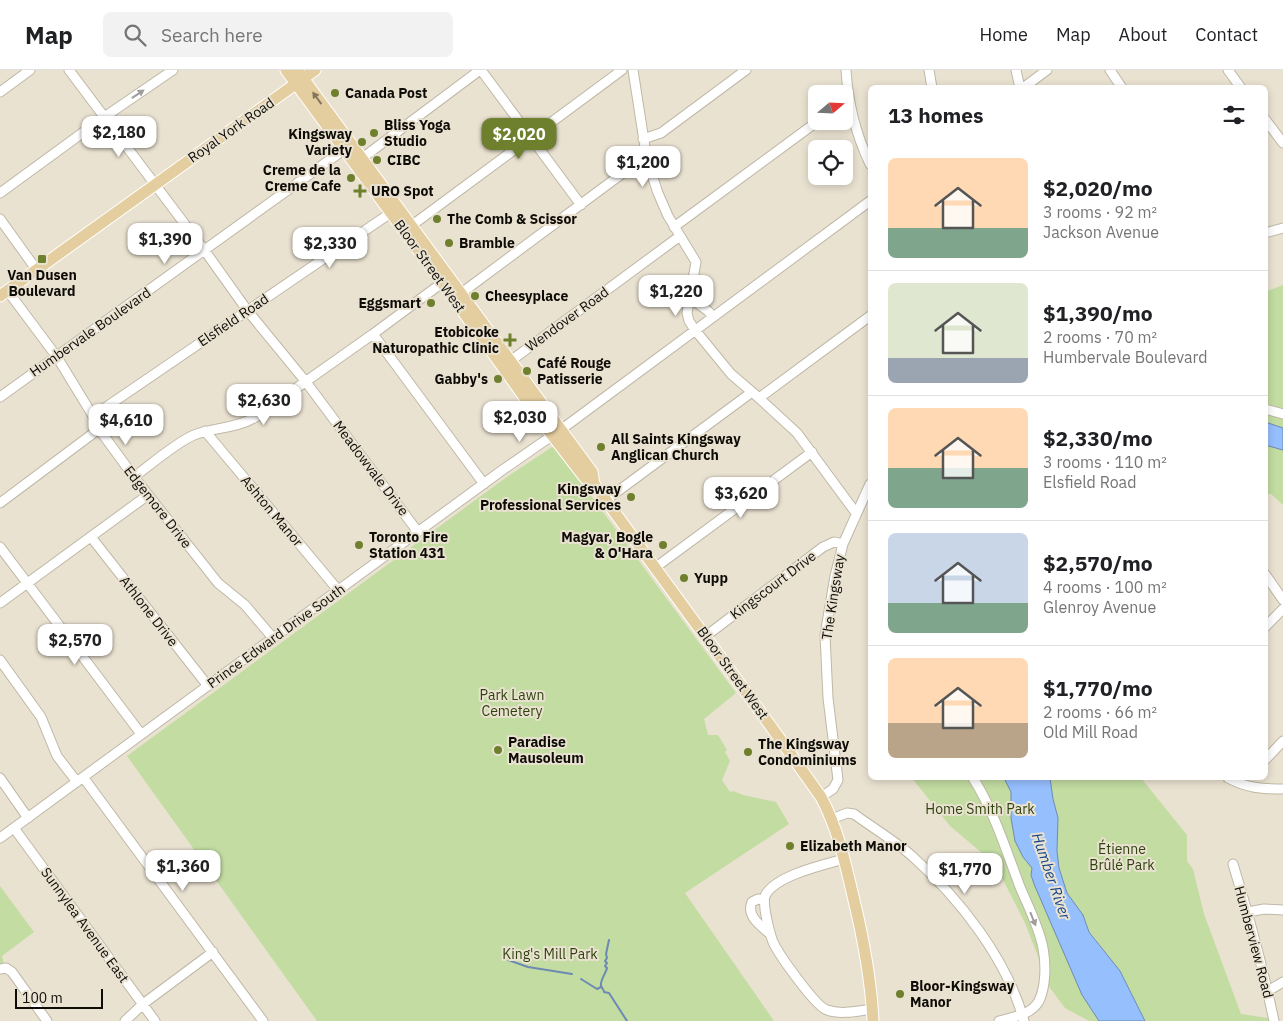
<!DOCTYPE html>
<html lang="en">
<head>
<meta charset="utf-8">
<style>
	:root { --surface:#fff; --page:#f2f2f2; --text:#202124; --muted:#757577; --line:#e0e0e0; --accent:#6e7f2d }
	body { margin:0; font-family:"IBM Plex Sans",sans-serif; background:var(--page); color:var(--text); height:100vh; display:flex; flex-direction:column; font-size:19px; white-space:nowrap }
	* { box-sizing:border-box; margin:0 }
	p { font-size:16px; color:var(--muted) }
	.icon { flex:none; width:28px; height:28px; fill:none; stroke:currentColor; stroke-width:2; stroke-linecap:round; stroke-linejoin:round }
	.map { position:relative; flex:1; overflow:hidden }
	.drawer { position:absolute; left:868px; top:15px; width:400px; height:695px; display:flex; flex-direction:column; background:var(--surface); border-radius:8px; box-shadow:0 2px 8px #0003 }
	.drawer>* { flex:none }
	.needle { width:32px; rotate:71deg }
	.fabs { position:absolute; left:808px; top:15px; display:grid; gap:10px }
	.fabs a { display:grid; place-items:center; width:45px; height:45px; border-radius:8px; background:var(--surface); box-shadow:0 2px 8px #0003; font-size:25px }
	.scale { position:absolute; left:15px; bottom:12px; width:88px; box-sizing:border-box; padding-left:5px; border:2px solid #0e0c07; border-top:0; font-size:14px; line-height:18px; white-space:nowrap; color:#0e0c07; -webkit-text-stroke:4px #eae2d1; paint-order:stroke }
	.price { position:absolute; translate:-50% -42px; padding:0 11px; border-radius:10px; background:#fff; color:#222; font-size:16px; line-height:32px; filter:drop-shadow(0 1px 2px #0008) }
	.price::after { content:''; position:absolute; left:50%; top:30px; width:15px; height:11px; margin-left:-8px; background:inherit; clip-path:polygon(0 0,100% 0,50% 100%) }
	.price.selected { background:var(--accent); color:#fff }
	ul { padding:0; list-style:none }
	li { display:flex; align-items:center; gap:15px; height:125px; padding:0 20px }
	li+li { border-top:1px solid var(--line) }
	li span { display:grid; place-items:center; flex:none; width:140px; height:100px; border-radius:8px; color:#555 }
	li>.icon { margin-inline-start:auto }
	span .icon { width:60px; height:60px; fill:#fffc; stroke-width:1 }
	li b { font-size:21px }
	h2 { display:flex; justify-content:space-between; align-items:center; height:60px; padding:0 20px; font-size:21px }
	header { display:flex; align-items:center; gap:30px; box-sizing:border-box; height:70px; padding:0 25px; background:var(--surface); border-bottom:1px solid var(--line) }
	header strong { font-size:24px }
	nav { display:flex; gap:28px; margin-inline-start:auto; font-size:18px }
	.search { width:350px; height:45px; background:var(--page); display:flex; align-items:center; gap:12px; box-sizing:border-box; padding:0 18px; border-radius:8px; color:var(--muted); font-size:19px }
	.map>svg:first-child { display:block }
</style>
</head>
<body>
<header>
<strong>Map</strong>
<div class="search"><svg class="icon" aria-label="search" viewBox="0 0 24 24"><circle cx="10" cy="10" r="6"/><path d="M15 15l6 6"/></svg>Search here</div>
<nav><a>Home</a><a>Map</a><a>About</a><a>Contact</a></nav>
</header>
<div class="map">
<svg width="1283" height="951" viewBox="0 0 1283 951">
	<rect width="100%" height="100%" fill="#eae2d1"/>
	<path fill="#c2dca1" d="M1283,215v143l-18,-6v-130z
		M1265,375l18,5v55l-12,-11h-6z
		M552,377l4,1 180,245 -32,26 4,16h10l9,15 -2,2 5,9 -8,19 8,12 3,-1 10,4 33,7 13,22 -104,69 89,128h-457l-190,-265 377,-277z
		M912,708h92l7,14v26l12,39 9,11 -1,7 3,9 48,111 17,26h-10l-24,-13 -15,-20 -25,-65 -30,-59 -45,-38z
		M1050,708h91l46,57v26l6,8 11,45 37,100 27,4 1,3h-124l-25,-50 -31,-40 -4,-12 -18,-26 -8,-25 -2,-17 1,-33 -5,-19z
		M0,816l34,46 -32,24 2,9h-4z"/>
	<path fill="#96bffe" stroke="#6d89b4" d="M1265,352l18,6v22l-18,-5z
		M1004,708h46l3,21 5,19 -1,33 2,17 8,25 16,22 6,17 31,39 25,50h-46l-17,-26 -48,-111 -3,-9 1,-7 -9,-11 -8,-16 -4,-23v-26z"/>
	<g fill="none" stroke-linecap="round" stroke-linejoin="round">
		<path stroke="#6d89b4" stroke-width="2" d="M609,870l-3,14 1,4 -2,3 2,2 -2,3 2,2c-1,5 -7,12 -6,18 1,2 3,4 3,6l5,1 18,28
			M508,890l20,7 44,7
			M581,909l16,10 4,-2"/>
		<g stroke="#bfb8a7" stroke-width="11">
			<path id="minor" d="M69,0l136,181 42,59 59,72 112,150
				M481,0l100,135
				M633,0l14,90 11,33 10,23 28,46 -9,51 2,8 6,9 36,44 28,24 38,35 59,80
				M846,0c2,32 10,65 24,94
				M929,0l3,18
				M1016,0l4,18
				M1110,0l12,18
				M1228,0l13,18
				M1023,18l24,-18
				M0,22l30,-22
				M1265,49l18,24
				M643,69l18,-6 85,-63
				M357,92l123,-92
				M0,123l100,-73 73,-50
				M0,149l36,50
				M674,157l144,-106
				M407,159l215,-159
				M1265,163l18,-5
				M7,220l50,67 36,59 6,13 35,48 84,106 27,22 28,33
				M456,227l175,-130 16,-7
				M689,227l19,14 5,6
				M373,264l111,150
				M505,295l175,-129
				M0,327l349,-251
				M759,328l111,-82
				M1265,339l18,5
				M93,346l302,-206
				M205,361l133,159
				M134,407c16,-12 43,-35 60,-42 20,-8 41,-6 60,-17l119,-84 73,-54
				M606,430l146,-108
				M0,433l99,-74
				M91,467l117,149
				M0,477l141,187
				M656,497l156,-115
				M1265,504l18,26
				M0,533l148,-108
				M1265,557l18,-18
				M706,566l117,-89 11,-5 9,2
				M0,590l41,57 16,39 20,26
				M1265,690l18,-19
				M83,707l180,244
				M0,708l28,40
				M973,708c21,33 33,72 47,109 8,19 19,40 23,61 3,16 3,38 -4,53 -8,14 -26,16 -40,20
				M1228,708c19,10 33,11 55,11
				M821,727l12,-8 5,-9 -10,-82 -3,-63 10,-59 8,-32 27,-60
				M832,749l15,-6 7,1c19,14 41,27 58,42 48,43 95,103 112,165
				M14,758l141,193
				M0,768l501,-367 65,-45 304,-225
				M844,789c-21,6 -66,16 -78,35 -5,8 4,40 7,48 6,13 43,65 54,68 14,5 31,1 45,-1
				M1233,794c16,52 30,104 41,157
				M764,830l-6,-1 -6,3c-6,14 8,23 18,32
				M1248,842l16,-3 19,1
				M0,899l6,-1 6,4 35,49
				M1268,921l15,-9
				M125,951l18,-17 70,-52"/>
		</g>
		<g stroke="#fff" stroke-width="13">
			<path id="major" d="M286,0l168,229 91,127 40,52 9,6 178,244 49,69c17,32 24,65 32,99 10,41 18,82 20,125
				M297,0l295,402 2,12
				M0,226l315,-226"/>
		</g>
		<use href="#minor" stroke="#fff" stroke-width="9"/>
		<use href="#major" stroke="#e4cd9e" stroke-width="11"/>
	</g>
	<defs><path id="oneway-solid" d="M-6-.8H1V-3.2L6.5 0L1 3.2V.8H-6Z" transform="scale(1.25)"/></defs>
	<g fill="#9f9e9c">
		<use href="#oneway-solid" transform="translate(138 24) rotate(-34)"/>
		<use href="#oneway-solid" transform="translate(1033 849) rotate(68)"/>
	</g>
	<use fill="#84765a" href="#oneway-solid" transform="translate(317 28) rotate(-126)"/>
	<g fill="#6e7f2d" stroke="#eae2d1" stroke-width="2">
		<circle cx="335" cy="23" r="5"/>
		<circle cx="374" cy="63" r="5"/>
		<circle cx="362" cy="72" r="5"/>
		<circle cx="377" cy="90" r="5"/>
		<circle cx="351" cy="108" r="5"/>
		<path d="M357.5 113.5h5v5h5v5h-5v5h-5v-5h-5v-5h5z"/>
		<circle cx="437" cy="149" r="5"/>
		<circle cx="449" cy="173" r="5"/>
		<rect x="37" y="184" width="10" height="10" rx="2.5"/>
		<circle cx="475" cy="226" r="5"/>
		<circle cx="431" cy="233" r="5"/>
		<path d="M507.5 262.5h5v5h5v5h-5v5h-5v-5h-5v-5h5z"/>
		<circle cx="527" cy="301" r="5"/>
		<circle cx="498" cy="309" r="5"/>
		<circle cx="601" cy="377" r="5"/>
		<circle cx="631" cy="427" r="5"/>
		<circle cx="359" cy="475" r="5"/>
		<circle cx="663" cy="475" r="5"/>
		<circle cx="684" cy="508" r="5"/>
		<circle cx="498" cy="680" r="5"/>
		<circle cx="748" cy="682" r="5"/>
		<circle cx="790" cy="776" r="5"/>
		<circle cx="900" cy="924" r="5"/>
	</g>
	<g text-anchor="middle" stroke-width="4" stroke-linejoin="round" paint-order="stroke">
		<g font-size="14" font-weight="bold" fill="#0e0c07" stroke="#eae2d1" text-anchor="start">
			<text x="345" y="28">Canada Post</text>
			<text x="384" y="60">Bliss Yoga<tspan x="384" dy="16">Studio</tspan></text>
			<text x="352" y="69" text-anchor="end">Kingsway<tspan x="352" dy="16">Variety</tspan></text>
			<text x="387" y="95">CIBC</text>
			<text x="341" y="105" text-anchor="end">Creme de la<tspan x="341" dy="16">Creme Cafe</tspan></text>
			<text x="371" y="126">URO Spot</text>
			<text x="447" y="154">The Comb &amp; Scissor</text>
			<text x="459" y="178">Bramble</text>
			<text x="42" y="210" text-anchor="middle">Van Dusen<tspan x="42" dy="16">Boulevard</tspan></text>
			<text x="485" y="231">Cheesyplace</text>
			<text x="421" y="238" text-anchor="end">Eggsmart</text>
			<text x="499" y="267" text-anchor="end">Etobicoke<tspan x="499" dy="16">Naturopathic Clinic</tspan></text>
			<text x="537" y="298">Café Rouge<tspan x="537" dy="16">Patisserie</tspan></text>
			<text x="488" y="314" text-anchor="end">Gabby's</text>
			<text x="611" y="374">All Saints Kingsway<tspan x="611" dy="16">Anglican Church</tspan></text>
			<text x="621" y="424" text-anchor="end">Kingsway<tspan x="621" dy="16">Professional Services</tspan></text>
			<text x="369" y="472">Toronto Fire<tspan x="369" dy="16">Station 431</tspan></text>
			<text x="653" y="472" text-anchor="end">Magyar, Bogle<tspan x="653" dy="16">&amp; O'Hara</tspan></text>
			<text x="694" y="513">Yupp</text>
			<text x="508" y="677">Paradise<tspan x="508" dy="16">Mausoleum</tspan></text>
			<text x="758" y="679">The Kingsway<tspan x="758" dy="16">Condominiums</tspan></text>
			<text x="800" y="781">Elizabeth Manor</text>
			<text x="910" y="921">Bloor-Kingsway<tspan x="910" dy="16">Manor</tspan></text>
		</g>
		<g font-size="14" fill="#0e0c07" stroke="#eae2d1">
			<text transform="translate(231 60) rotate(-35)" y="5">Royal York Road</text>
			<text transform="translate(430 196) rotate(54)" y="5">Bloor Street West</text>
			<text transform="translate(567 249) rotate(-36)" y="5">Wendover Road</text>
			<text transform="translate(233 250) rotate(-34)" y="5">Elsfield Road</text>
			<text transform="translate(90 262) rotate(-35)" y="5">Humbervale Boulevard</text>
			<text transform="translate(371 398) rotate(53)" y="5">Meadowvale Drive</text>
			<text transform="translate(158 437) rotate(52)" y="5">Edgemore Drive</text>
			<text transform="translate(272 441) rotate(50)" y="5">Ashton Manor</text>
			<text transform="translate(773 515) rotate(-37)" y="5">Kingscourt Drive</text>
			<text transform="translate(833 527) rotate(-81)" y="5">The Kingsway</text>
			<text transform="translate(149 541) rotate(52)" y="5">Athlone Drive</text>
			<text transform="translate(276 566) rotate(-36)" y="5">Prince Edward Drive South</text>
			<text transform="translate(733 603) rotate(54)" y="5">Bloor Street West</text>
			<text transform="translate(85 855) rotate(54)" y="5">Sunnylea Avenue East</text>
			<text transform="translate(1254 872) rotate(75)" y="5">Humberview Road</text>
		</g>
		<g font-size="14" fill="#30430f" stroke="#eae2d1">
			<text x="512" y="630">Park Lawn<tspan x="512" dy="16">Cemetery</tspan></text>
			<text x="980" y="744">Home Smith Park</text>
			<text x="1122" y="784">Étienne<tspan x="1122" dy="16">Brûlé Park</tspan></text>
			<text x="550" y="889">King's Mill Park</text>
		</g>
		<g font-size="15" font-style="italic" fill="#13448c" stroke="#eae2d1">
			<text transform="translate(1051 806) rotate(71)" y="5">Humber River</text>
		</g>
	</g>
</svg>
<div class="fabs">
<a><svg class="needle" viewBox="-14 -14 28 28"><path d="M0-13l5 13h-10z" fill="#e53935"/><path d="M0 13l5-13h-10z" fill="#757577"/></svg></a>
<a><svg class="icon" aria-label="locate" viewBox="0 0 24 24"><circle cx="12" cy="12" r="6"/><path d="M12 2v4M12 18v4M2 12h4M18 12h4"/></svg></a>
</div>
<div class="scale">100 m</div>
<b class="price" style="left:119px;top:88px">$2,180</b>
<b class="price selected" style="left:519px;top:90px">$2,020</b>
<b class="price" style="left:643px;top:118px">$1,200</b>
<b class="price" style="left:165px;top:195px">$1,390</b>
<b class="price" style="left:330px;top:199px">$2,330</b>
<b class="price" style="left:676px;top:247px">$1,220</b>
<b class="price" style="left:264px;top:356px">$2,630</b>
<b class="price" style="left:520px;top:373px">$2,030</b>
<b class="price" style="left:126px;top:376px">$4,610</b>
<b class="price" style="left:741px;top:449px">$3,620</b>
<b class="price" style="left:75px;top:596px">$2,570</b>
<b class="price" style="left:183px;top:822px">$1,360</b>
<b class="price" style="left:965px;top:825px">$1,770</b>
<section class="drawer">
<h2>13 homes<svg class="icon" aria-label="filters" viewBox="0 0 24 24"><path d="M4 7h16M4 17h16"/><circle cx="9" cy="7" r="2"/><circle cx="15" cy="17" r="2"/></svg></h2>
<ul>
<li><span style="background:linear-gradient(#ffd9b3 70%,#7fa58c 0)"><svg class="icon" aria-label="home" viewBox="0 0 24 24"><path d="M3 11l9-7 9 7M6 9v11h12V9"/></svg></span><div><b>$2,020/mo</b><p>3 rooms · 92 m²</p><p>Jackson Avenue</p></div></li>
<li><span style="background:linear-gradient(#dfe7d0 75%,#9aa5b1 0)"><svg class="icon" aria-label="home" viewBox="0 0 24 24"><path d="M3 11l9-7 9 7M6 9v11h12V9"/></svg></span><div><b>$1,390/mo</b><p>2 rooms · 70 m²</p><p>Humbervale Boulevard</p></div></li>
<li><span style="background:linear-gradient(#ffd9b3 60%,#7fa58c 0)"><svg class="icon" aria-label="home" viewBox="0 0 24 24"><path d="M3 11l9-7 9 7M6 9v11h12V9"/></svg></span><div><b>$2,330/mo</b><p>3 rooms · 110 m²</p><p>Elsfield Road</p></div></li>
<li><span style="background:linear-gradient(#c9d6e8 70%,#7fa58c 0)"><svg class="icon" aria-label="home" viewBox="0 0 24 24"><path d="M3 11l9-7 9 7M6 9v11h12V9"/></svg></span><div><b>$2,570/mo</b><p>4 rooms · 100 m²</p><p>Glenroy Avenue</p></div></li>
<li><span style="background:linear-gradient(#ffd9b3 65%,#b9a48a 0)"><svg class="icon" aria-label="home" viewBox="0 0 24 24"><path d="M3 11l9-7 9 7M6 9v11h12V9"/></svg></span><div><b>$1,770/mo</b><p>2 rooms · 66 m²</p><p>Old Mill Road</p></div></li>
</ul>
</section>
</div>
</body>
</html>
